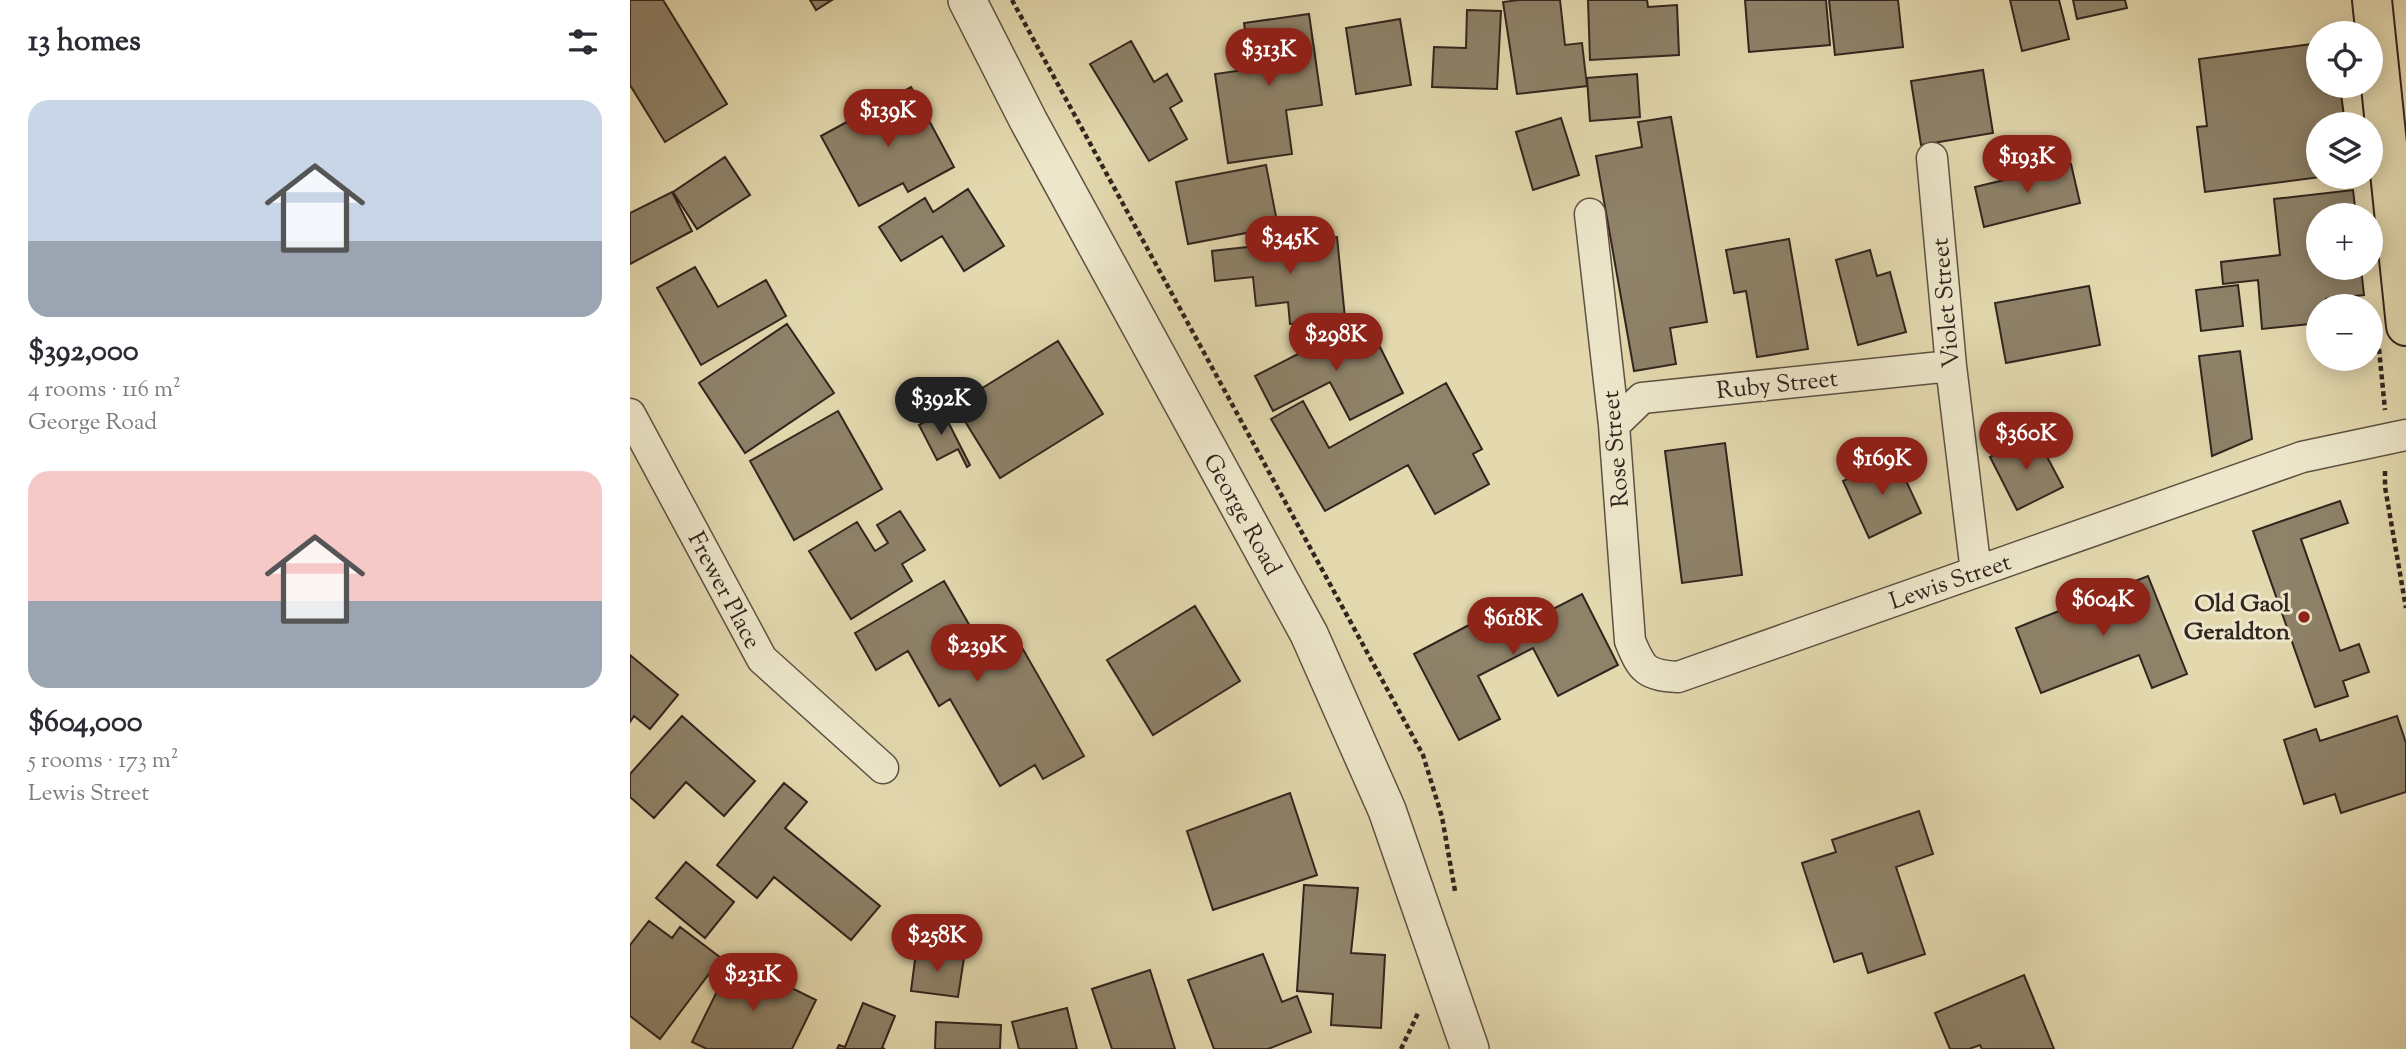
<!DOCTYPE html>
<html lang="en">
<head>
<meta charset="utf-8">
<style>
	:root { --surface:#fff; --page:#f7f7f7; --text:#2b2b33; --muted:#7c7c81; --accent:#8f2418 }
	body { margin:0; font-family:"Sorts Mill Goudy",serif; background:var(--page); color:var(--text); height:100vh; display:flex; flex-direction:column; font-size:26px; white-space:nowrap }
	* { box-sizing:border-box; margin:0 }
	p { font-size:23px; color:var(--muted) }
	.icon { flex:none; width:38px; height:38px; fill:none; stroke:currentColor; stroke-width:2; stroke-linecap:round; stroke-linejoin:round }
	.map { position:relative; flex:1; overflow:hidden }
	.sheet { display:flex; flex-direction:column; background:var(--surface); width:630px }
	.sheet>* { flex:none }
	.fabs { position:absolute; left:1676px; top:21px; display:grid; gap:14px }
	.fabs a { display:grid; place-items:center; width:77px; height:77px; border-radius:50%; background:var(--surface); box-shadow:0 4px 18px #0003; font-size:35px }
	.price { position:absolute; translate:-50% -60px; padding:0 16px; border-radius:24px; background:var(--accent); color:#fff; font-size:23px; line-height:46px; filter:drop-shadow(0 2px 4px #0008) }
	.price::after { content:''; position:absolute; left:50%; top:42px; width:21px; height:16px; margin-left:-10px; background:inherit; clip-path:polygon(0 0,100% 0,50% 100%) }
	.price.current { background:#222; color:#fff }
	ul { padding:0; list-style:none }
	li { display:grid; align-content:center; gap:14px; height:371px; padding:0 28px }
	li span { display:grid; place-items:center; height:217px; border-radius:21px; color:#555 }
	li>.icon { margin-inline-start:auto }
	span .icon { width:126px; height:126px; fill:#fffc; stroke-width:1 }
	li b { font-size:30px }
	h2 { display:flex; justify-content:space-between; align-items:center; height:84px; padding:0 28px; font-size:30px }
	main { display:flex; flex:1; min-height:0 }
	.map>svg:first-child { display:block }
</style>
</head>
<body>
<main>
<section class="sheet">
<h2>13 homes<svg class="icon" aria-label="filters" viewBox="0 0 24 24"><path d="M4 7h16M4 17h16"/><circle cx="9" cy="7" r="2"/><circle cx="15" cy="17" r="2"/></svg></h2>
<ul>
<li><span style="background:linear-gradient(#c9d6e8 65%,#9aa5b1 0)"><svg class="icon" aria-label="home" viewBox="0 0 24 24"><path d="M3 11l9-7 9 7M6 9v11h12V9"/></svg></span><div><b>$392,000</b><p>4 rooms · 116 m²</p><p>George Road</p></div></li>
<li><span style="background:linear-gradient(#f6c9c9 60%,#9aa5b1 0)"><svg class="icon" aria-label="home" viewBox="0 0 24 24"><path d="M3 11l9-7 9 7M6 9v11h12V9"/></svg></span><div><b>$604,000</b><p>5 rooms · 173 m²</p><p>Lewis Street</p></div></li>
</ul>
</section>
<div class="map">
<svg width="1776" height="1049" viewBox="0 0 1776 1049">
	<rect width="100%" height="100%" fill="#e3d8ae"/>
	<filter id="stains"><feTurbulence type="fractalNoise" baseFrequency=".00286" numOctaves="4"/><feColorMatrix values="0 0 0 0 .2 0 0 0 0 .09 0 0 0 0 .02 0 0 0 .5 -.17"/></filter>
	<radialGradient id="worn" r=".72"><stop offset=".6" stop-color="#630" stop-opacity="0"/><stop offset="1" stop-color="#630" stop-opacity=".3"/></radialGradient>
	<path fill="#8e8269" stroke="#32241e" stroke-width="2" d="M0,0h33l64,104 -62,38 -35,-57z
		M180,0h22l-16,10z
		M889,0h41l5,45 17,-2 5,43 -70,8 -14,-92z
		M958,0h59l1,7 29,-2 2,50 -89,5z
		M1115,0h81l4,45 -81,7z
		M1199,0h69l5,47 -68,8z
		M1380,0h49l10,39 -47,12z
		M1443,0h52l2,8 -50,11z
		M837,10l34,1 -4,78 -65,-2 2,-40 32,1z
		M679,14l13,91 -36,5 6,44 -64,9 -13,-89 36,-5 -7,-46z
		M770,19l11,66 -55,9 -10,-66z
		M501,41l23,41 13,-8 15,27 -12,7 17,31 -38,22 -59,-97z
		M1689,43v43h21l5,38h-26l2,53 -116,15 -8,-65 10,-1 -8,-67z
		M1353,70l10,63 -72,12 -10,-64z
		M1007,74l3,43 -50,4 -3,-43z
		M281,87l43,80 -46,25 -5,-9 -44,23 -38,-70z
		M1041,117l36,205 -37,6 6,36 -42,7 -38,-215 46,-9 -4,-25z
		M931,118l18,57 -46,15 -17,-58z
		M95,157l25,38 -53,34 -24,-37z
		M1441,164l9,39 -96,24 -9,-40z
		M636,165l12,62 -90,17 -12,-62z
		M338,189l36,57 -40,25 -22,-35 -41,25 -22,-34 46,-29 8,14z
		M1723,190l3,25h-37v53h42l3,27 -38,4 1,7h-8v17l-57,6 -4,-49 -35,4 -2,-22 59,-7 -6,-56z
		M42,192l20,39 -62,33v-51z
		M707,237l8,81 -55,6 -2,-22 -32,4 -3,-29 -38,4 -3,-30z
		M1159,239l19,110 -51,8 -11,-66 -12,2 -8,-43z
		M1240,250l7,26 13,-4 16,60 -48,13 -22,-85z
		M65,267l23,40 48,-27 20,36 -85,49 -44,-77z
		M1608,285l5,41 -42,5 -5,-41z
		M1459,286l11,59 -94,18 -11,-60z
		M736,319l37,74 -53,27 -20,-38 -57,29 -18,-35z
		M157,324l47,69 -89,60 -46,-70z
		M428,341l45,73 -103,64 -45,-73z
		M1610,351l12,88 -40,17 -13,-100z
		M816,383l36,66 -9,5 16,30 -54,30 -27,-49 -83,46 -54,-92 32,-18 26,47z
		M208,411l44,78 -88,51 -44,-79z
		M313,412l27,53 -3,2 -9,-18 -21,11 -18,-35z
		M1405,434l28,53 -46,23 -27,-53z
		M1095,443l17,132 -60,8 -17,-132z
		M1265,457l26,56 -52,25 -26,-57z
		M1710,501l8,22 -47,16 39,112 19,-7 10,28 -26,9 5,15 -33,11 -62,-176z
		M270,511l25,39 -23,14 10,17 -61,38 -42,-68 48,-29 18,29 13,-8 -11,-18z
		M1518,576l39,98 -35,14 -13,-33 -98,38 -25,-65z
		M314,581l42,73 30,-17 68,119 -41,23 -8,-14 -35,21 -50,-87 -11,7 -31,-55 -32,19 -21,-37z
		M952,594l36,71 -60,31 -25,-48 -55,28 22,43 -41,21 -45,-86 104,-55 12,22z
		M565,606l45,75 -87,54 -46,-75z
		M0,655l48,40 -28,34 -16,-13 -4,6z
		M52,716l73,65 -31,35 -38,-34 -32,36 -24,-21v-23z
		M1767,716l9,27v49l-65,21 -6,-19 -31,10 -20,-64 32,-11 4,12z
		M154,783l23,19 -22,26 95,78 -29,34 -77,-63 -17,21 -40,-33z
		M660,793l27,82 -104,35 -26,-79z
		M1289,811l14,43 -37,13 29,87 -57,19 -6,-20 -28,9 -32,-99 34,-11 -4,-12z
		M56,862l48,40 -29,36 -49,-40z
		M674,885l54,3 -7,65 34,2 -4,73 -50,-3 2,-31 -36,-3z
		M19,921l23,17 8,-11 41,31 -61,81 -30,-23v-71z
		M286,952l48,6 -6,39 -47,-6z
		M633,954l19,48 15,-6 14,36 -43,17h-54l-26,-69z
		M103,959l83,41 -24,49h-85l-15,-7z
		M520,970l25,79h-63l-20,-60z
		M1394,975l30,74h-72l-2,-4 -11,4h-19l-15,-36z
		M233,1003l32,13 -13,32 3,1h-48l2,-4 6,2z
		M437,1008l10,41h-58l-7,-27z
		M306,1022l65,3 -1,24h-65z"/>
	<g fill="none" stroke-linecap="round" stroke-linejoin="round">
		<g stroke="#5e5142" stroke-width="33">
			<path id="minor" d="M1302,158l19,208 25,206
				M960,214l24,211 16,216c12,29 16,34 48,36l624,-220 104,-22
				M0,414l132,245 121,109
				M984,425l28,-27 309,-32"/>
		</g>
		<g stroke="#5e5142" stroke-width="40">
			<path id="tertiary" d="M337,0l61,120 281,514 78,176 83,239"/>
		</g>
		<g stroke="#32241e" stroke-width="42">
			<path id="primary" d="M1742,0l34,326"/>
		</g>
		<path stroke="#32241e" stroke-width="4.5" stroke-dasharray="5 3.5" stroke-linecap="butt" d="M382,0l411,755 19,62 13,74
			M1749,349l6,61
			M1755,471v16l21,121
			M771,1049l18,-38"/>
		<use href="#minor" stroke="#ede6ca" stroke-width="30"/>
		<use href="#tertiary" stroke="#ede6ca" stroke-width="37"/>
		<use href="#primary" stroke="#e3d8ae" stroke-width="38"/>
	</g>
	<circle fill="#8f2418" stroke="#ede6ca" stroke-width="2.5" cx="1674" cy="617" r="7"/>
	<g text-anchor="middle" stroke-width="6" stroke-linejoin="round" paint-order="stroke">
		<g font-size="24" fill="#32241e" stroke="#ede6ca">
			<text transform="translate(1315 303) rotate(-95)" y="8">Violet Street</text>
			<text transform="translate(1147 384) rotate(-6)" y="8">Ruby Street</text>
			<text transform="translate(985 449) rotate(-95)" y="8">Rose Street</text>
			<text transform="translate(613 514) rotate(61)" y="8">George Road</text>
			<text transform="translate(1320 581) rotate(-19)" y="8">Lewis Street</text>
			<text transform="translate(95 590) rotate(62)" y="8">Frewer Place</text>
		</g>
		<g font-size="24" font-weight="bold" fill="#32241e" stroke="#ede6ca" text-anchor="end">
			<text x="1660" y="611">Old Gaol<tspan x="1660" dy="28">Geraldton</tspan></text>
		</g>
	</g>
	<rect width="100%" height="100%" filter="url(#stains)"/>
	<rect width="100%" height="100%" fill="url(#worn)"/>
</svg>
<div class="fabs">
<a><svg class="icon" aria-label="locate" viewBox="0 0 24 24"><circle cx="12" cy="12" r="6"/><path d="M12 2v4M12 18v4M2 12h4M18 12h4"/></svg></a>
<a><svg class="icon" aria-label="layers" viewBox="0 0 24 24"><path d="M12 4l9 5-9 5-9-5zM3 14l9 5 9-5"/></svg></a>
<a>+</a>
<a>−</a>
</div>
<b class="price" style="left:639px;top:88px">$313K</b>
<b class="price" style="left:258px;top:149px">$139K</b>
<b class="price" style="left:1397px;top:195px">$193K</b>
<b class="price" style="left:660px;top:276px">$345K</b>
<b class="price" style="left:706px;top:373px">$298K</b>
<b class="price current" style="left:311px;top:437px">$392K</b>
<b class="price" style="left:1396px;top:472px">$360K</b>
<b class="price" style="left:1252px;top:497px">$169K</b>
<b class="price" style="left:1473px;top:638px">$604K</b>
<b class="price" style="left:883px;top:657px">$618K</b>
<b class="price" style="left:347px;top:684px">$239K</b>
<b class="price" style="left:307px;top:974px">$258K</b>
<b class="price" style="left:123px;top:1013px">$231K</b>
</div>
</main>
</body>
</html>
